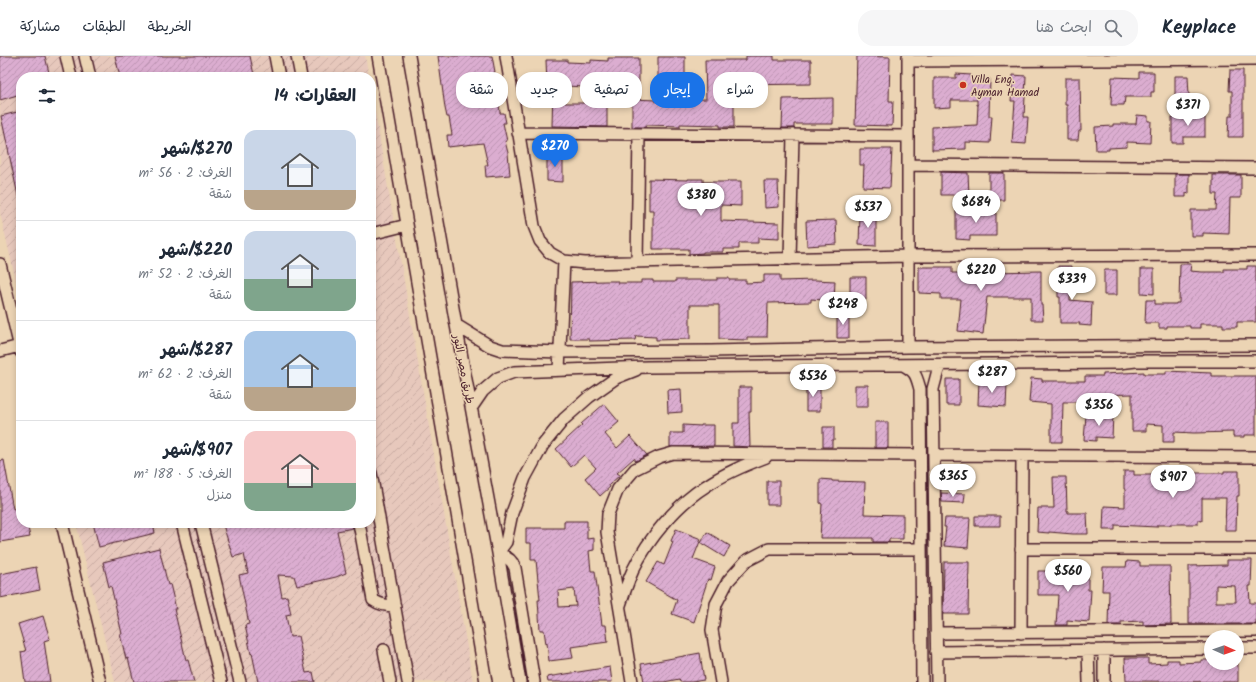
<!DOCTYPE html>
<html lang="ar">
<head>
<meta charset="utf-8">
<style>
	:root { --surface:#fff; --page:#f6f6f7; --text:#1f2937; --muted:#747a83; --line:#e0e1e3; --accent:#1a73e8 }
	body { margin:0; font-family:Kalam,"Playpen Sans Arabic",sans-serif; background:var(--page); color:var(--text); direction:rtl; height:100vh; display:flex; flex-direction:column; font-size:15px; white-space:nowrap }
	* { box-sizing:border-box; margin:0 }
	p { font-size:13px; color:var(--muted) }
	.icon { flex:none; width:22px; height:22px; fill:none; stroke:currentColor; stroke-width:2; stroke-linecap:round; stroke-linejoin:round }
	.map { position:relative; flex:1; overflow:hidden; direction:ltr }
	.drawer { position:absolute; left:16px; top:16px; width:360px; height:456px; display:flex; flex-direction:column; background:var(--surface); border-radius:16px; box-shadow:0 2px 6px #0003; direction:rtl }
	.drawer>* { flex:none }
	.guide { position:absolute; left:388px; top:16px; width:380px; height:36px; direction:rtl; display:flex; gap:8px }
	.needle { width:26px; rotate:92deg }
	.tools { position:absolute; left:1204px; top:574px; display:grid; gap:8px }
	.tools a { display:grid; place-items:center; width:40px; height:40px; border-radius:50%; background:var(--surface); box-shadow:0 2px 6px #0003; font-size:20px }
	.price { position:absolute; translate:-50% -34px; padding:0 9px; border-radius:14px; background:#fff; color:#222; font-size:13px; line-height:26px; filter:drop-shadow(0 1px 2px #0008) }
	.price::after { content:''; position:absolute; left:50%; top:24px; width:12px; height:9px; margin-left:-6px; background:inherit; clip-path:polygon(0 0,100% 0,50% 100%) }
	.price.current { background:var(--accent); color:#fff }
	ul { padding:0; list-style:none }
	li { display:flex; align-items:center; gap:12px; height:100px; padding:0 20px }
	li+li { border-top:1px solid var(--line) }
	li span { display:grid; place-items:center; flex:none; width:112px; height:80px; border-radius:12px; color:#555 }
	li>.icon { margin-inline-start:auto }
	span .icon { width:48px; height:48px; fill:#fffc; stroke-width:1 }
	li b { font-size:17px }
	h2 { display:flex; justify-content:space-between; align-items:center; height:48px; padding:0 20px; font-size:17px }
	.chip { padding:0 14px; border-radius:16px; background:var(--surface); box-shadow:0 2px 6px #0003; font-size:14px; line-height:36px }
	.chip.current { background:var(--accent); color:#fff }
	header { display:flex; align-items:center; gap:24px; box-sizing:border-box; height:56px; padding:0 20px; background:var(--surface); border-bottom:1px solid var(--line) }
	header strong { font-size:19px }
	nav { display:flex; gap:22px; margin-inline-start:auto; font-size:14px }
	.search { width:280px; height:36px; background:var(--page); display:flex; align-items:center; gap:10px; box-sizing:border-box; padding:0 14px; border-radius:16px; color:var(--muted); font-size:15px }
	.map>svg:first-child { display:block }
</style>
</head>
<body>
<header>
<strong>Keyplace</strong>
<div class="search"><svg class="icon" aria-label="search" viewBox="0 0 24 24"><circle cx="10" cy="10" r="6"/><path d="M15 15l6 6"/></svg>ابحث هنا</div>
<nav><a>الخريطة</a><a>الطبقات</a><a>مشاركة</a></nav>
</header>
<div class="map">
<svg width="1256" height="626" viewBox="0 0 1256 626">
	<defs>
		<pattern id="industrial-furrows" width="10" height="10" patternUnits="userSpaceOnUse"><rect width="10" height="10" fill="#e7c8bc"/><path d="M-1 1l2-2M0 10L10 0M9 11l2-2" fill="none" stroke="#c8aba2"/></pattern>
		<pattern id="building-hatch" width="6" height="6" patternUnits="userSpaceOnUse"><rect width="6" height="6" fill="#dbadd0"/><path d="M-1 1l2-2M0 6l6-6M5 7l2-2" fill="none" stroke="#bd94b3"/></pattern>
	</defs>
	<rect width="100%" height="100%" fill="#ecd4b4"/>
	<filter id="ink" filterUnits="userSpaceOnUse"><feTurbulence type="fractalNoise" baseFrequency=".025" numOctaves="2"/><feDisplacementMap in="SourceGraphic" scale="8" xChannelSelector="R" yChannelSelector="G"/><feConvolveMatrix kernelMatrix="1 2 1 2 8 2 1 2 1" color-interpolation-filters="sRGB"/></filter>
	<g filter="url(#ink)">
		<path fill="url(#industrial-furrows)" d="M0,0h365l4,21h-348v225l-21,-89z
			M371,33l102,593h-358l-39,-159h295z"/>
		<path fill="url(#building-hatch)" stroke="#4a1f2b" fill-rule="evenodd" d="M0,0h45l5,21h-29v17l-21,6z
			M115,0h135l4,19 -9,2h-125z
			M438,0h54l3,16h-1l3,22 1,-1 2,20h4l2,10h-3l4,18h-2l3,12 2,22 -24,2 -1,-12h3l-5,-22 -35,4 -1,-12h5l-3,-18h-2l-2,-9z
			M746,0h28v4h37v24l-77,1v42h-14v-2l-40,-1v2l-34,-1v2h-14v-28l24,1 -1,1 27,1v-2l24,-1 -1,-39h41z
			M857,0l33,1 -1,44h4l-1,25 -37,-1z
			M658,1h27v26h-27z
			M608,2h31v30h-14v-3h-41v2l-18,-1 -1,17h42v24l-55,-1 1,-40h-6l-1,-26h21v2l24,1v-3l17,1z
			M1230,14h13v67h-15l1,-21h3v-25h-3z
			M1139,16h15v20h-3v5h-26l-1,8h-13l1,-28 27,1z
			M956,18l15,1v3l19,1 -1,37h3l-2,27 -24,-1v7l-34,1v-23l45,-2 1,-20h-1v-5h-26v7l-17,1v-30h22z
			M1013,19l13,1 -2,41h4l-2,27 -14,-1 3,-42h-4z
			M1175,20h13l1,20h-4v4l-10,1z
			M1065,22h15l1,53h-2l-1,9h-11v-35h-2z
			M833,42v26h-39v4h-12l1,-29z
			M21,55v85h-3l-17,-80z
			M1192,57h13v24h-22v6h-11v-26l20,1z
			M1137,59l11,1v5h3l-1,22 -23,-1v5l-18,1v2h-13l-1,-23 18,-1v-2h23z
			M860,93h32l-2,39 -27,-1 1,-22h-4z
			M547,99l16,1v26l-16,-1z
			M941,116l27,1 1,22h-28z
			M989,117h15v27h-15z
			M1175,118h14v20l-3,-1v4h-11z
			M1213,119h28v23h-11l-1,36 -26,-1v3h-12v-26h25l1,-16h-4z
			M649,123l39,1v-1h15v3h25v-1h13v25l-20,-1v16l58,2v16l-21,-1v5h-19v6h-16v3h-20v1l-14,1v-5h-36v-39h-4z
			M764,125h14l1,26 -14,1z
			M982,152h14v28h-26v4l-14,-1v-28h26z
			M860,157h16v33l-17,-1z
			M836,164l1,24 -30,2 -1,-25z
			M1180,208h11l-1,7 12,1h22v-3h23v-3h9v56h-19v5h-14v-3h-23v4h-10v-2h-23v2h-8v-5h-14l1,-23h9v4h21v-1h3z
			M1058,210h13l-1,34 22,2 -1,24 -12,-1 1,-2h-20v-26h-2z
			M919,211h33v6h39v-1l50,-1v34h1l1,15h-12v-23h-44l-4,37 -25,-3 3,-32h-20v-5l-22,-1z
			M1141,213h13v25l-13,-1z
			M1104,214h13v25h-13z
			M764,219h16v6l35,-1 20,1 -1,20 -23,-2v3l-43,1 -1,34h-20v3l-28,-1v-34h-29v34l-34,1v-3l-20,-1 -1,4 -46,1v-2h-19l1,-57 34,-1h13v2h23v-3h12v2h22v-2h42v-2h12v2h17v3l18,-1z
			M850,221h16v23h-16z
			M837,259h12v23h-12z
			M1166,315l45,2v3h45v59h-12v2h-11v-5l-39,1 -20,-1v10h-11v-17l-17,-1v7h-14v-37l-33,1v2h-19v5h-17l-1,40h-11v-38l-22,-2 2,-24 11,1v2h43v-5h18v-2l41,-2v2h22z
			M946,323h13v26h-13z
			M979,324h14l-1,5h15l-1,22 -28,-2z
			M806,329h14v26h-14z
			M855,329h13v22h-13z
			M739,331h12v25h-2l1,35 -17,-1v-23h6z
			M681,333l1,23 -14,1 -1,-23z
			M604,348l15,18 -14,12 12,14 13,-12 17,19 -11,6 -2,-3 -17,15 3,2 -11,10 1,2 -10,9 -15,-18 11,-10 -12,-13 -13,12 -15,-18 26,-24 -1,-1z
			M1101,358h12l-1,24 -16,-1v4l-12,-1 2,-25 15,1z
			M875,366h13v26h-13z
			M683,369l18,1v-1h13v21l-44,1v-14h13z
			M823,371h11v13h-2v7h-9z
			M4,404l9,49 8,-2v16h6l3,14 -30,5v-81z
			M1181,412h10v5h33v-2h15v25h-2l-1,34h-11l1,-32h-24v23l-4,-1v4h-28v1h-13v2l-42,-2v5h-12l1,-24 21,1v-18h-1v-18h10v4h22v-4h25z
			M1053,421h13l1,34h1v2h19l1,21h-15l-24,-2v1l-12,-1 1,-24h16z
			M820,423l12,1v1l33,1 -1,32 39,1v24h-14v3h-16v-4h-53l2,-34 -2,-1z
			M767,425h12v24h-12z
			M941,437l24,1 -1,9 -22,-1z
			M975,460h25v10h-25z
			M945,462h25l-2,30 -24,-2 2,-19h-2z
			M564,465h23v18l7,-1v12l-5,1 2,20h4l7,54h4l2,17 -37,5 2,11 -24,3 -2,-18 -1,1 -2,-14h-4l-2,-30h2l-4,-40h-5v-17h-5v-15h38zM574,533l2,17 -17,1 -1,-16z
			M93,467h60l2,10 -56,14z
			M230,467h122l1,5 -16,3 9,42 -10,4 -39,9 -3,-10 -16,-1 4,22 5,-1 4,18 -5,1 4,22 8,-1 8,37 7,-1 2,10h-57l-6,-29 -1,1 -6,-29 4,-1 -10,-49 9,-2 -4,-19 -11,3 -10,-32z
			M676,473l25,10 -8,20 22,8 -4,13 -3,-1 -14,43 -22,-8 5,-14 -31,-18 12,-20 6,3 9,-23 -2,-1z
			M707,476l23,14 -6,11 -23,-14z
			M159,492l9,37 2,-1 6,25h-2l12,51h2l6,22h-60l-6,-24 -2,1 -6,-25h2l-11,-48 -2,1 -6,-25z
			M1227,504h25l-1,26h-2l1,17h6v21h-67v-58l38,-1zM1216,529l19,1 1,16h-20z
			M1127,505l13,1v4h30l1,58 -28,1v-4l-22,1v3h-13l1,-34h-7l1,-24h23z
			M944,506h25l-1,52h-25z
			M36,511l4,23 -40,8v-24z
			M1077,511h11v23h3l-2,32 -22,-2v5h-11l2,-30h-20v-24h39z
			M43,560l7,23 -6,2 6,41h-25l-4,-30 5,-1 -8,-27z
			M700,597l4,27 -13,2h-11l-1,-3 -15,3h-20l-3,-18z
			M1125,602h23v6l19,-1v-3h12v3l22,-1v-2h10v3h27v19l-112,-1z
			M610,611l2,15h-64l-1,-5z"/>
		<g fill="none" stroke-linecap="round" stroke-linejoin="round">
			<g stroke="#4a1f2b" stroke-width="14">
				<path id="minor" d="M66,0l5,21
					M85,0l5,21
					M275,0l4,21
					M297,0l4,21
					M378,0l108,626
					M409,0l47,269 42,228 22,129
					M506,0l28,170 6,15 10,12 14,8 21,2 323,-7 348,-1
					M908,0v291
					M908,5l348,-2
					M518,77l390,3
					M908,109l348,3
					M371,178l36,-9
					M790,203l3,-124
					M637,206l2,-127
					M0,208l21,88
					M456,269l34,21 12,4 57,2 152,-1 197,-4 348,-2
					M0,295l20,-5
					M903,309c13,7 13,10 17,24l2,293
					M559,314l5,-109
					M472,351l11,-16 15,-13 16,-6 133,-5 472,-4 17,-2h120
					M934,399l322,2
					M371,417l37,209
					M62,467l38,159
					M182,467l39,159
					M201,467l39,159
					M359,467l14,77c7,5 13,6 22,6
					M1021,493h235
					M498,497l8,-11 6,-29 13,-35 18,-33 21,-26 25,-22 27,-19 20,-8
					M499,499c8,1 13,5 16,13l19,114
					M620,549c4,-12 8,-24 13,-35 15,-31 44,-66 73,-84 19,-13 39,-21 60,-29
					M936,577l320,-2
					M1021,577l1,-177
					M1237,592h19
					M384,594l6,32
					M1088,594l1,32
					M1104,594v32
					M936,596l275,-3
					M632,626l-25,-150 1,-18 10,-25 17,-20 24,-12 14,-4 247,2
					M721,626l-9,-52 4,-26 12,-23 18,-20 23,-12h152
					M937,626l-4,-293 5,-19 3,-5"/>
			</g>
			<use href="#minor" stroke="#ecd4b4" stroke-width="11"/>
		</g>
	</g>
	<circle fill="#c8321e" stroke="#ecd4b4" stroke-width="1.5" cx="963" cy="29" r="4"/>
	<g text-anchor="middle" stroke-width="3" stroke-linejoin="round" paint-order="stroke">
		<g font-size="11" fill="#4a1f2b" stroke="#ecd4b4" text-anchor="start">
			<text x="971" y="27">Villa Eng.<tspan x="971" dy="13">Ayman Hamad</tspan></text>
		</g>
		<g font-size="11" fill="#4a1f2b" stroke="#ecd4b4">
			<text transform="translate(464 313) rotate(79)" y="4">طريق مصر النور</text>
		</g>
	</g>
</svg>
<div class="tools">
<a><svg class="needle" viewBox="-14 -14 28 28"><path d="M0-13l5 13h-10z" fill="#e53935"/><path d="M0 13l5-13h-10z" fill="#747a83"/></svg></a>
</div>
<b class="price" style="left:1188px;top:71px">$371</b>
<b class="price current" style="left:555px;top:112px">$270</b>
<b class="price" style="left:701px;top:161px">$380</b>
<b class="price" style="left:976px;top:168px">$684</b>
<b class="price" style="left:868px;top:173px">$537</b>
<b class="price" style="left:981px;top:236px">$220</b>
<b class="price" style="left:1072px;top:245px">$339</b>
<b class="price" style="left:843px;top:270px">$248</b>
<b class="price" style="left:992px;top:338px">$287</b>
<b class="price" style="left:813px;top:342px">$536</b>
<b class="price" style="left:1099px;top:371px">$356</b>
<b class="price" style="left:953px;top:442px">$365</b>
<b class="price" style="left:1173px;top:443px">$907</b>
<b class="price" style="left:1068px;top:537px">$560</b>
<div class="guide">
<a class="chip">شراء</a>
<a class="chip current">إيجار</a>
<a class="chip">تصفية</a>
<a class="chip">جديد</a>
<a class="chip">شقة</a>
</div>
<section class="drawer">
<h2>العقارات: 14<svg class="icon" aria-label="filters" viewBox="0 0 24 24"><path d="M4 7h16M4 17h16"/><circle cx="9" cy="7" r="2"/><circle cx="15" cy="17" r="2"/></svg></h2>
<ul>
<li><span style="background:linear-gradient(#c9d6e8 75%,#b9a48a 0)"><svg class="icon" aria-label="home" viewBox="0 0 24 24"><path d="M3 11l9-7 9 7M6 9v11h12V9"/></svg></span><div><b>$270/شهر</b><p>الغرف: 2 · 56 m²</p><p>شقة</p></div></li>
<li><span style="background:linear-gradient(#c9d6e8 60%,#7fa58c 0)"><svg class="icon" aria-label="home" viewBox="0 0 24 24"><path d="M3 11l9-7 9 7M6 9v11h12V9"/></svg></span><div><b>$220/شهر</b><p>الغرف: 2 · 52 m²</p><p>شقة</p></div></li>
<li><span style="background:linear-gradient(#a9c7e8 70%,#b9a48a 0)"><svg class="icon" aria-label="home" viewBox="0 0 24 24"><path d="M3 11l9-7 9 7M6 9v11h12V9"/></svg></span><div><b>$287/شهر</b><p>الغرف: 2 · 62 m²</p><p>شقة</p></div></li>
<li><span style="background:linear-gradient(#f6c9c9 65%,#7fa58c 0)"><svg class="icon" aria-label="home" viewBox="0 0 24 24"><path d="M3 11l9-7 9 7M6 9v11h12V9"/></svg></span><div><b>$907/شهر</b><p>الغرف: 5 · 188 m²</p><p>منزل</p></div></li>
</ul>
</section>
</div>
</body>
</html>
